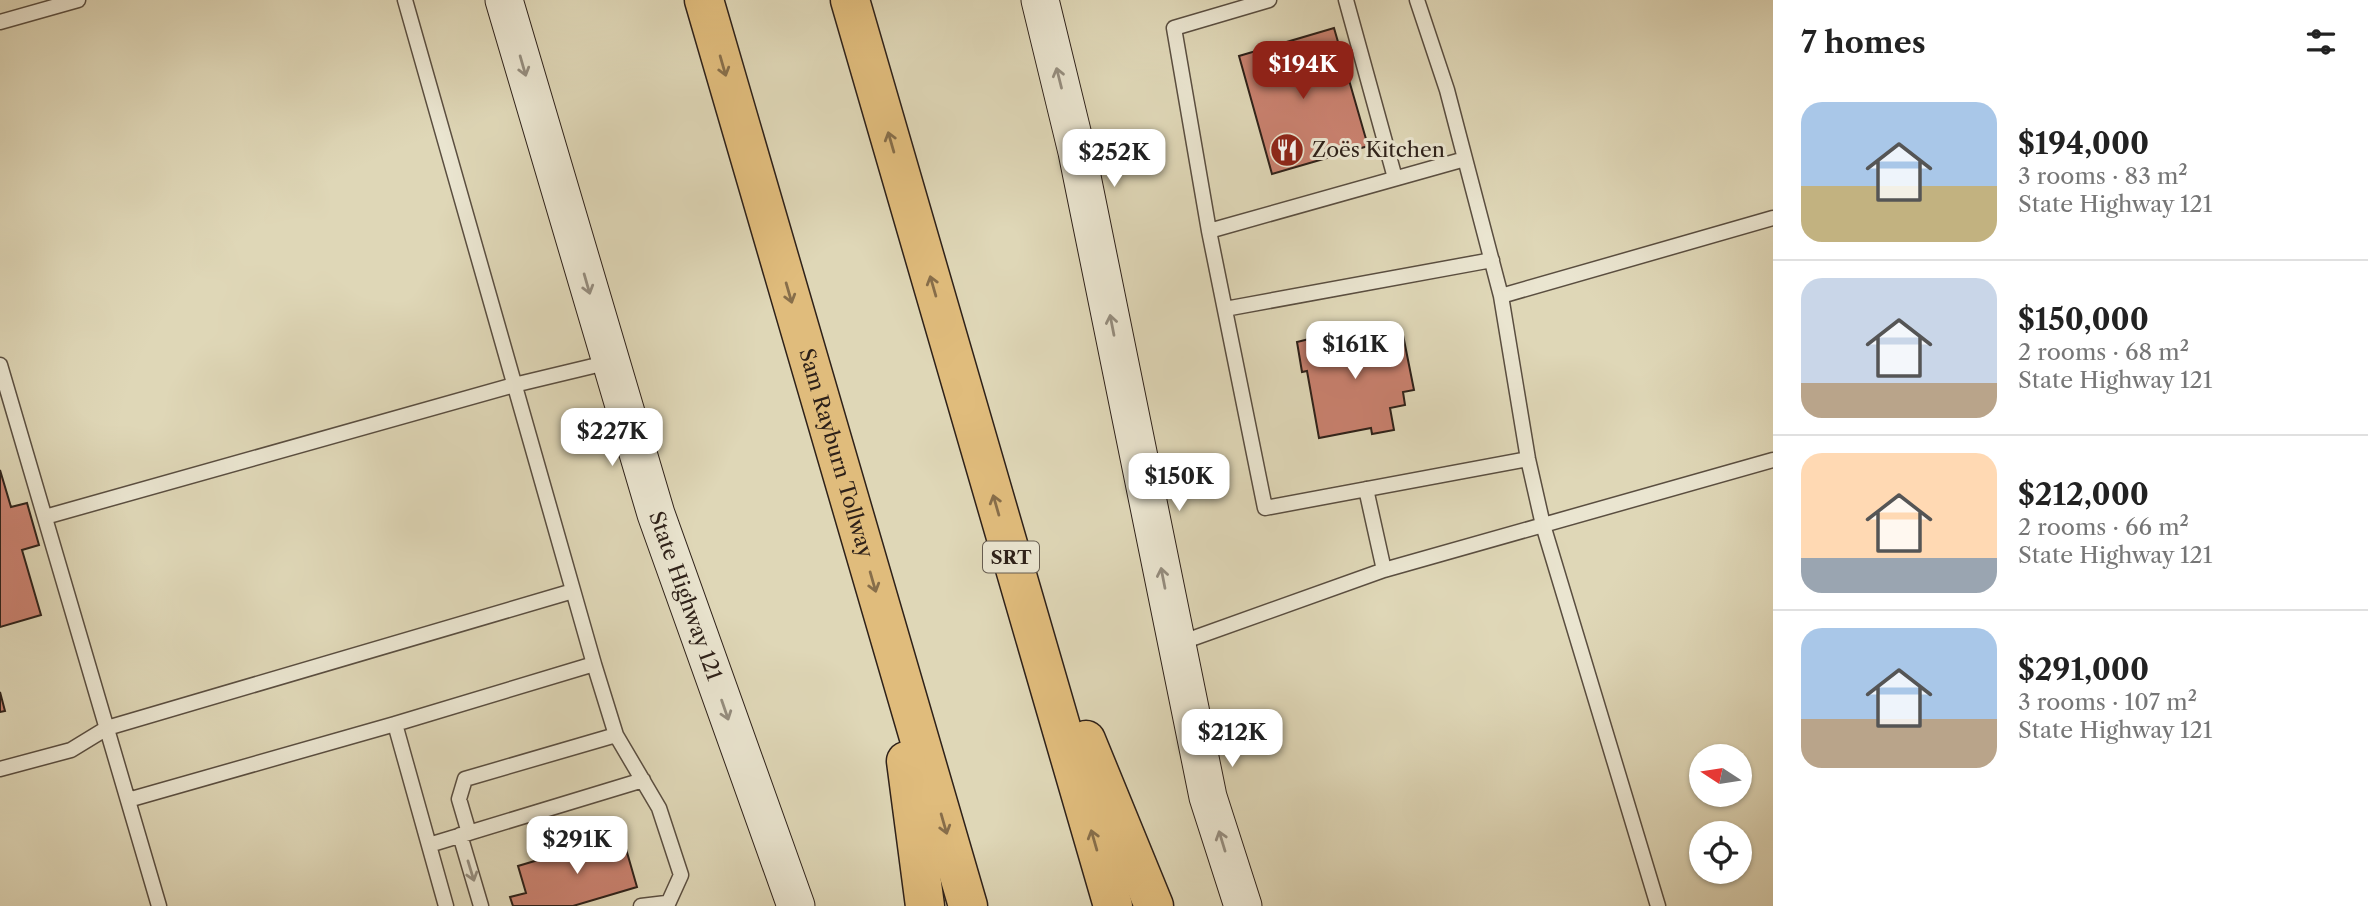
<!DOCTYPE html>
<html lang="en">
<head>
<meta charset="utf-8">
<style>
	:root { --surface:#fff; --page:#f2f2f2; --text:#222; --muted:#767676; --line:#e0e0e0; --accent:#8f2418 }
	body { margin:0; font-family:"Libre Caslon Text",serif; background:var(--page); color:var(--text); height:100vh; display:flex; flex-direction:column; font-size:26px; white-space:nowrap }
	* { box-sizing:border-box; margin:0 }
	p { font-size:23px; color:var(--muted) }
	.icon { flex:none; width:38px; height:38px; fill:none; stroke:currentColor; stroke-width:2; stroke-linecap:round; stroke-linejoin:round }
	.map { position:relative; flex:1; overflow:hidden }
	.side { display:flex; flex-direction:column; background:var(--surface); width:595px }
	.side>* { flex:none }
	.needle { width:46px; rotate:282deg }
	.tools { position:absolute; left:1689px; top:744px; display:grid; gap:14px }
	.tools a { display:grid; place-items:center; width:63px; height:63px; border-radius:50%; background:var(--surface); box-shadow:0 2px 5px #0004; font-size:35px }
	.price { position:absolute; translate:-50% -60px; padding:0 16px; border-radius:14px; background:#fff; color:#222; font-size:23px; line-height:46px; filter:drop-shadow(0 2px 4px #0008) }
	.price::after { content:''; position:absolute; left:50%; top:42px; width:21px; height:16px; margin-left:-10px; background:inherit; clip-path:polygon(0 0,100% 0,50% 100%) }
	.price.current { background:var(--accent); color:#fff }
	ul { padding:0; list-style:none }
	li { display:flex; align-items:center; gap:21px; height:175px; padding:0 28px }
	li+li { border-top:2px solid var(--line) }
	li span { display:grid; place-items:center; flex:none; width:196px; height:140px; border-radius:21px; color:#555 }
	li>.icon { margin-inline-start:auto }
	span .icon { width:84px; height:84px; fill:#fffc; stroke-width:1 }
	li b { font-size:30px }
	h2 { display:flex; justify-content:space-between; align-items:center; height:84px; padding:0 28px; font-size:30px }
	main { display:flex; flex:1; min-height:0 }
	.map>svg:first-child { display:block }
</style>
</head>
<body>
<main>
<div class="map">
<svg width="1773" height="906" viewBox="0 0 1773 906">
	<rect width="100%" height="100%" fill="#dfd7b7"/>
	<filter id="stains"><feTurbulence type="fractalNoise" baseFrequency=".00286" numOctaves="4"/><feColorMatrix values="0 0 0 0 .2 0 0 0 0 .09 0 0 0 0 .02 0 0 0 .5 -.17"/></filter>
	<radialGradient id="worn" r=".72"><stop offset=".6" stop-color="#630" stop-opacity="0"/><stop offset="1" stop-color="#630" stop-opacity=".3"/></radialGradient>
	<path fill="#c9816f" stroke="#2e2119" stroke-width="2" d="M1334,28l34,118 -96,28 -33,-118z
		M1357,327l3,16 43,-8 11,55 -11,2 2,13 -15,3 4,22 -22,4 -1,-6 -52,10 -12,-67 -5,1 -5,-30z
		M0,470l11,37 16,-4 12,42 -17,5 19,65 -41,12z
		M0,692l5,19 -5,1z
		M622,835l15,52 -64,19h-60l-3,-9 16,-4 -8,-27z"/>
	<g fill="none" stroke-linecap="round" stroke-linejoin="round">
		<g stroke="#5a4e40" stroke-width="17">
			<path id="service" d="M405,0l189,664 -199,60 51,182
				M1269,0l-95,28 35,203 256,-72
				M1346,0l49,178
				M1417,0l30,90 54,206 27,163 15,66 115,381
				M0,22l78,-22
				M1209,231l56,277 263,-49
				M1501,296l272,-78
				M1225,309l267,-49
				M0,365l159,541
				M1366,489l18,81
				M45,517l469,-132 96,-23
				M1177,644l207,-74 389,-110
				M594,664l22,71 43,73 22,67 -14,31
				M0,769l71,-19 36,-22 466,-137
				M128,800l267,-76
				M469,833l-10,-34 6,-20 151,-44
				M460,835l21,71
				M429,845l214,-65
				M641,906l25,-3"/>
		</g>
		<g stroke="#2e2119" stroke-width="39">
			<g id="secondary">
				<path id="s1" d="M504,0l152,514 140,392"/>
				<path d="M1040,0l37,152 131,645 35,109"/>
			</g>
		</g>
		<g stroke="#2e2119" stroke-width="41">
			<g id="motorway">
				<path id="s2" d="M704,0l264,906"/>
				<path d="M850,0l263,906"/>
				<path d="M1086,740l68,166"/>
				<path d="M906,761l19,145"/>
			</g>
		</g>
		<use href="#service" stroke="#eae5d0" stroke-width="14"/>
		<use href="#secondary" stroke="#eae5d0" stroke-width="37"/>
		<use href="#motorway" stroke="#e0bc7c" stroke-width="38"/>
	</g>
	<defs><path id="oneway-shaft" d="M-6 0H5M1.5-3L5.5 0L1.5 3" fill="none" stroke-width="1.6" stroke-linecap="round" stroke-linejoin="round" transform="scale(1.75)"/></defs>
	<g stroke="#958d7e">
		<use href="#oneway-shaft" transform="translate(523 66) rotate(74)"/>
		<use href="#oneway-shaft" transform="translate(1059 78) rotate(-104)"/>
		<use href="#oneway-shaft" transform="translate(587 284) rotate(74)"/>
		<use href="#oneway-shaft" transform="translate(1112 325) rotate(-101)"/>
		<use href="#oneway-shaft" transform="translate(1163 578) rotate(-101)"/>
		<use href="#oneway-shaft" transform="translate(725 710) rotate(71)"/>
		<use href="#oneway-shaft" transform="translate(1222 841) rotate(-107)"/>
		<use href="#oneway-shaft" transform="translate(471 871) rotate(73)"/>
	</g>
	<g stroke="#876e4a">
		<use href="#oneway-shaft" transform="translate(723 66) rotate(74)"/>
		<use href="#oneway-shaft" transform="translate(891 142) rotate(-106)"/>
		<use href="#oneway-shaft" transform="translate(933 286) rotate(-106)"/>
		<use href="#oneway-shaft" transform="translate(789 293) rotate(74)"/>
		<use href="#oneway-shaft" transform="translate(996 505) rotate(-106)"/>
		<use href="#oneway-shaft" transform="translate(873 582) rotate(74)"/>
		<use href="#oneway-shaft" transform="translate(944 824) rotate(74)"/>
		<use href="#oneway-shaft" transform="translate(1094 840) rotate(-106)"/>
	</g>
	<defs>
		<g id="restaurant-disc" transform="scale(1.75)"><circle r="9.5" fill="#8f2418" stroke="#eae5d0"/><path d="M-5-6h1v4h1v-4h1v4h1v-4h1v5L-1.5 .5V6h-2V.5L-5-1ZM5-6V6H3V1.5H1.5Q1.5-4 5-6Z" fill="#fff"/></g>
	</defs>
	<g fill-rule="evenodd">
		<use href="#restaurant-disc" x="1287" y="150"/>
	</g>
	<g text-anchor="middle" stroke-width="6" stroke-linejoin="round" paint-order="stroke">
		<rect fill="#eae5d0" stroke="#665c50" stroke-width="2" x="983" y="541.5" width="56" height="31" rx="5"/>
		<g font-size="19" font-weight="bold" fill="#2e2119">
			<text x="1011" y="564">SRT</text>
		</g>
		<g font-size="21" fill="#2e2119" stroke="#eae5d0" text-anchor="start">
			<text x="1312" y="157">Zoës Kitchen</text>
		</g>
		<g font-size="21" fill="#2e2119" stroke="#eae5d0">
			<text dy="7" stroke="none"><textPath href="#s2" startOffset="472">Sam Rayburn Tollway</textPath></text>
			<text dy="7" stroke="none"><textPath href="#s1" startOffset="623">State Highway 121</textPath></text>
		</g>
	</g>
	<rect width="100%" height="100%" filter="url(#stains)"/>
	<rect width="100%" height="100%" fill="url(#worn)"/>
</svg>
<div class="tools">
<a><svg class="needle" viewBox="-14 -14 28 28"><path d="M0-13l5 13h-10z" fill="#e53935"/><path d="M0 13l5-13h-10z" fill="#767676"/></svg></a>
<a><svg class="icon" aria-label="locate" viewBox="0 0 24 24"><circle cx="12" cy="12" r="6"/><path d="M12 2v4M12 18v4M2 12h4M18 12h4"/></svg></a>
</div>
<b class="price current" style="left:1303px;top:101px">$194K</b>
<b class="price" style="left:1114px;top:189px">$252K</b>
<b class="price" style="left:1355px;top:381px">$161K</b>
<b class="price" style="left:612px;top:468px">$227K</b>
<b class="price" style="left:1179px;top:513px">$150K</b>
<b class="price" style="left:1232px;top:769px">$212K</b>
<b class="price" style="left:577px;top:876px">$291K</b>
</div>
<section class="side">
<h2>7 homes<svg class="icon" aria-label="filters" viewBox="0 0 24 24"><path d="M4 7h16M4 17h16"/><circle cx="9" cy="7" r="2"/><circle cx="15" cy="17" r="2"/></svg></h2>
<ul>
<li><span style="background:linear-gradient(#a9c7e8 60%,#c2b280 0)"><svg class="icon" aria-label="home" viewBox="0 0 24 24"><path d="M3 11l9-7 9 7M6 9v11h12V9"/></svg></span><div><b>$194,000</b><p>3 rooms · 83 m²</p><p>State Highway 121</p></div></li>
<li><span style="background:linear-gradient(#c9d6e8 75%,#b9a48a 0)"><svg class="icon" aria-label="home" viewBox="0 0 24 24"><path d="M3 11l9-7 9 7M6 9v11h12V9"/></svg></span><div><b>$150,000</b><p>2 rooms · 68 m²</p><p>State Highway 121</p></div></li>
<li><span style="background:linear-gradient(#ffd9b3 75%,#9aa5b1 0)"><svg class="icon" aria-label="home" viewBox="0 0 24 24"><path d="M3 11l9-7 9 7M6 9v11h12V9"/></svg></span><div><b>$212,000</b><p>2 rooms · 66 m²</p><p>State Highway 121</p></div></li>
<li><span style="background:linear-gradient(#a9c7e8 65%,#b9a48a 0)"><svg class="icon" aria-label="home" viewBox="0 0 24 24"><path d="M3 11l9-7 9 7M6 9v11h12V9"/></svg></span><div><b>$291,000</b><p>3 rooms · 107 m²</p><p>State Highway 121</p></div></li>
</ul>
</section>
</main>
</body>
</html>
